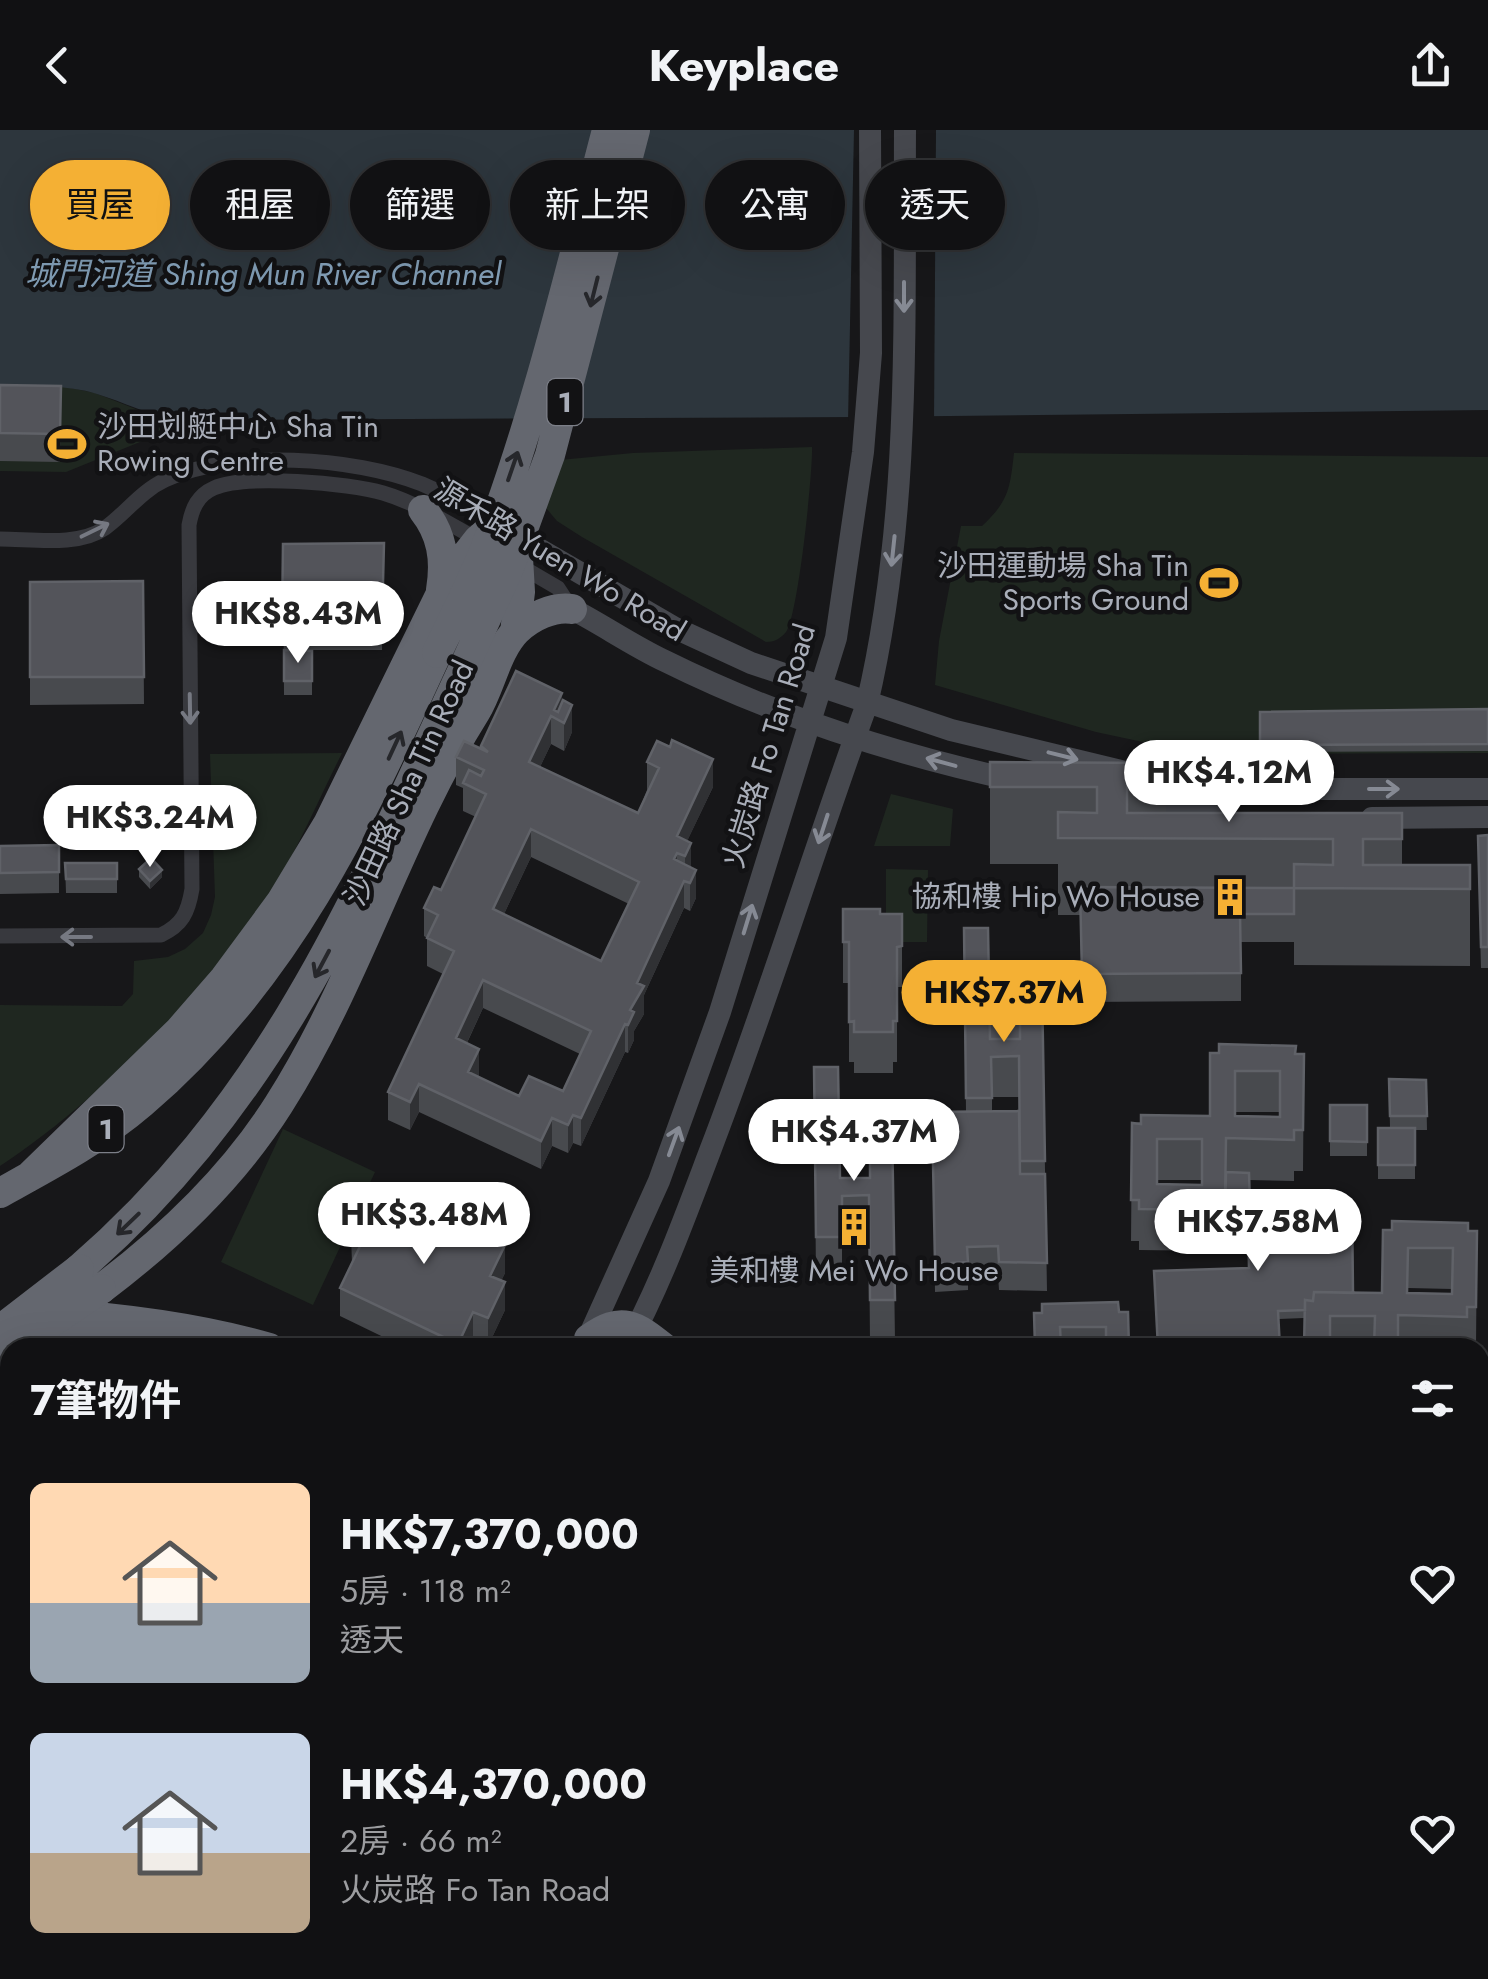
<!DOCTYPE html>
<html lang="zh-TW">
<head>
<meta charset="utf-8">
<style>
	:root { --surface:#111113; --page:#1e1f21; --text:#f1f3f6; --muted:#9c9da0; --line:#303133; --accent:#f4b034 }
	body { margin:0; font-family:Jost,"Noto Sans TC",sans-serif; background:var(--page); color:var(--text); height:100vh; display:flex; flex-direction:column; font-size:38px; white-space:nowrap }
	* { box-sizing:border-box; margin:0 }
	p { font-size:32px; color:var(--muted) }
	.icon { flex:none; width:55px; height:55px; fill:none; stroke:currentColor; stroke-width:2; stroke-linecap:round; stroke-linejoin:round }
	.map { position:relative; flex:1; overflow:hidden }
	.drawer { position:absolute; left:0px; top:1208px; width:1490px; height:642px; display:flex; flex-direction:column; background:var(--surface); border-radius:30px 30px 0 0; box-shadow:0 10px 40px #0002,0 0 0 2px var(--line) }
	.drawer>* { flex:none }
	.banner { position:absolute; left:30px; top:30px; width:1430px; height:90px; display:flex; gap:20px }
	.price { position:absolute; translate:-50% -85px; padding:0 22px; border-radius:35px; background:#fff; color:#222; font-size:32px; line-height:65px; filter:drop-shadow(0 2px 5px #0008) }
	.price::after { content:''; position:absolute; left:50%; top:60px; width:30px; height:22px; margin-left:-15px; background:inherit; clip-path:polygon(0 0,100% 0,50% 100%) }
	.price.on { background:var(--accent); color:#111 }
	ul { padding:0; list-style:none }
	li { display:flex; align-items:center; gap:30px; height:250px; padding:0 30px }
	li span { display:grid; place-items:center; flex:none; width:280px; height:200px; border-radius:15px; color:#555 }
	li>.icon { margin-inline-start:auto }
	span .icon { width:120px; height:120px; fill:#fffc; stroke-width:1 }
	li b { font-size:42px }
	h2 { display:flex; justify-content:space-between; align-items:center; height:120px; padding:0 30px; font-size:42px }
	.tag { padding:0 35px; border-radius:45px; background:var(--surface); box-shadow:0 10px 40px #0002,0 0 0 2px var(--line); font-size:35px; line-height:90px }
	.tag.on { background:var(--accent); color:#111 }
	header { display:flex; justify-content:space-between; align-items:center; height:130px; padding:0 30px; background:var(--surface); font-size:45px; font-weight:700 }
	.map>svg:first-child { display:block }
</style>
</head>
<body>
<header><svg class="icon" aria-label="back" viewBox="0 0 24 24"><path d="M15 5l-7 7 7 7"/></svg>Keyplace<svg class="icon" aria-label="share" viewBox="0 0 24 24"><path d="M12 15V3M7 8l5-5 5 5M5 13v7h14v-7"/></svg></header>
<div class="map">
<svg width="1488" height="1849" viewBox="0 0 1488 1849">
	<rect width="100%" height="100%" fill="#171719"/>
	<path fill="#1f2720" d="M0,256l66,1 29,6 56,22 23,5h47l-49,9 -106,43 -66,-1z
		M812,317c1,26 -14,169 -26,185 -6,7 -12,10 -20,10l-184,-105 -25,-16 -11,-13 14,-48 73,-7z
		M1014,323l474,4v296l-263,1 -68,-9 -61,-13 -161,-47 4,-44 22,-115h21c27,-25 28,-38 32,-73z
		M342,623c-26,52 -49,107 -81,156 -59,90 -171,198 -261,257v-161l122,1 11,-12 1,-33 34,-4 17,-8 18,-16 8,-18 4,-18 -5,-143z
		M891,664l62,15 -3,37h-76z
		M886,739l42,1 -1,72h-41z
		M283,999l92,43 -62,133 -92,-43z
		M1480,1715h8v134h-523l5,-9h510z
		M121,1840h288l-4,9h-292z
		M561,1840h136l-2,7 -8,2h-134z
		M725,1840h212l-1,9h-104l-3,-3 -106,3z"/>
	<path fill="#2d363d" d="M0,0h1488v280l-631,7 -683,3c-27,-6 -51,-18 -77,-26 -31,-10 -65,-7 -97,-8z"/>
	<path fill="#171719" d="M854,0h82l-2,292h-86z"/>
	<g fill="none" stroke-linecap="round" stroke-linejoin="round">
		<path stroke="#2d363d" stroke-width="6" d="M639,1849l1,-9"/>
		<path stroke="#343539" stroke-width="30" stroke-dasharray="30 15" stroke-linecap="butt" d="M1480,1553l8,1"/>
		<path stroke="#38393e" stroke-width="15" d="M0,409c32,0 78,8 105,-11 21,-15 36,-37 60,-48 69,-31 188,-23 257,4 26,11 50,25 74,40
			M517,434l41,24 13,20
			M0,806l161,-1c21,-10 27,-22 31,-46l-3,-364c3,-17 9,-30 25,-37 31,-14 135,-5 169,5 34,10 66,31 97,48
			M1480,1303l8,-8"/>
		<path stroke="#46484e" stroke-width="22" d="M508,401l167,97 76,35 200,67 224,54 88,5h225
			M572,479c31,16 61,37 93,52 111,55 232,94 353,120
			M1137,676l78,10
			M1372,688l116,-1
			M585,1215l74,-164 61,-169 116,-374 27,-186 8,-99 -1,-223
			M626,1218c34,-62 59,-131 84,-197 57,-148 103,-299 157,-447 44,-188 37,-382 38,-574
			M0,1577l10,-6
			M0,1844l10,-10
			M65,1849l9,-9"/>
		<path stroke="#64676f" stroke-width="30" d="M423,380c19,24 23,49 18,80
			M515,502l5,-40 -3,-52
			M29,1047l150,-146 46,-53 56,-76 47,-78 121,-247 29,-37 18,-16
			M0,1063c49,-27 99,-53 142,-90 145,-124 217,-280 295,-450
			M79,1139c197,-171 279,-374 386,-604
			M101,1159c69,-52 132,-112 178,-185 79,-124 119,-269 197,-393 15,-25 20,-60 41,-81 14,-13 36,-24 55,-21
			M48,1183c74,5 149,14 221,35
			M589,1209c33,-24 46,-14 75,9
			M9,1215l96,-1 30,4
			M1480,1598l8,1"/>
		<g stroke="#4b4d53" stroke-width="10">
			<path id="rail" d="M1480,1648l8,1
				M0,1732l10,-2
				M0,1780l10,-2"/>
		</g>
		<use href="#rail" stroke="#121214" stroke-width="6" stroke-dasharray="19" stroke-linecap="butt"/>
		<path stroke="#64676f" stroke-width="30" d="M437,523c16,-34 34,-69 48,-104 52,-137 85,-278 122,-419
			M465,535l44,-97 41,-113 85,-325
			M0,1200l79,-61
			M13,1218l88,-59"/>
	</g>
	<path fill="#484a4e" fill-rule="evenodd" d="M0,255l61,1 -1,76 -60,-1z
		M283,414l101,27 -2,79h-86l16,1v44h-28z
		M143,451l1,123 -114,1v-123z
		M562,573l10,29 -8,19 -13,-7 -11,23 98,46 9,-23v-28l66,25 -26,54 9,57 -6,13 -6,-3 -40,87v19l-10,17v9l-6,13 -3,-1 -44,94 -8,-3 -5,10 -16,-7 -11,23 -122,-57 -9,18 -22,-10v-28l55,-118 -16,-8v-28l-3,-2v-28l17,-18 35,-73 -13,-6v-23l-7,-3v-28l25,-8v-3zM531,727l98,47 -28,57 -97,-47zM483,878l97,46 -17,37 -44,5 -40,-19 -12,-34z
		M1488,579v42l-228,1v-40z
		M990,632l176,1v50h236v52h68v101l-176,-1v-23h-53v59l-159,1 -2,-87h-22v-51h-68z
		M1488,705v133h-7l-3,-111z
		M59,715v48l-59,1v-48z
		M65,733h52v30h-51z
		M139,739l23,8 -12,12 -11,-12z
		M843,779l37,5h22v73h-5v75h-4v11h-39v-11h-5v-79h-6z
		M964,798l25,57 12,17h9v-18l12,2h20l5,305 -48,-1 -1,-16 -30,1v15l-33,2 -3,-180 34,-1zM992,967h27v14h-27z
		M1210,923l94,1 -1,117h-9v10l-45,-1 1,24 103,89h29l1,-63 94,1 -1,117h-172v-30l-25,1 -30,-51 -1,-38 -23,1v11h-9v9l-77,-1v-9h-8l1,-118 78,-7zM1235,982h45v5l-45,-1zM1157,1050h45v5l-45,-1zM1408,1158l44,1v5l-44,-1z
		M814,937l26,111h30l22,-53 3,216h-25l-1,-105 -27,1v41h-26z
		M1389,949l37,1 1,50h-12v49h-37v-51h12z
		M1330,975h37v51h-37z
		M373,1088l132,55 -4,8 4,29 -17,36 -15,-6 -3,8h-64l-66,-32v-28l12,-25 -1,-28z
		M1119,1182l10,36h-95v-35z
		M1480,1354l8,1v122h-8z
		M10,1430v56l-3,-4 -7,4v-50z"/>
	<path fill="#303134" d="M562,563v28l-8,-11z
		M572,575v27l-8,19v-28z
		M551,586v28l-22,46v-28z
		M713,629v28l-32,67 -4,-1v27l-3,-21 3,-23z
		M531,699v28l-38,80v-28z
		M691,713v28l-6,10v-25z
		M162,740v7l-12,12v-8z
		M696,740v28l-6,13v-28z
		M684,751v27l-40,87v19l-10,17v9l-6,13v-28l9,-42z
		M483,850v28l-27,58v-28z
		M625,894v28l-44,94v-28z
		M479,919v28l-11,-5z
		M419,954v28l-9,18v-28z
		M573,985v28l-5,10v-28z
		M552,988v28l-11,23v-28z
		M505,1115v28l-15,30v-27z
		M505,1152v28l-17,36v-28z
		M473,1182v28l-3,8h-12z
		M10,1305v21l-10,6v-21z
		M7,1461v21l-7,4v-21z"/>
	<path fill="#53545a" stroke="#606268" stroke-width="2.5" fill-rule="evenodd" d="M0,255l61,1 -1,48 -60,-1z
		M384,413l-2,79 -100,1 1,-79z
		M143,451l1,96h-114v-95z
		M284,520l28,1v30h-28z
		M516,541l46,22 -8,17 4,2 5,-12 9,5 -8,18 -13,-7 -22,46 109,51 21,-45 -12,-6 10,-21 13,6 2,-7 41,19 -36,77 14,7 -6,13 -8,-3 -3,6 22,11 -6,13 -6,-2 -47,102 7,3 -14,24 4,2 -6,13 -3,-1 -44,94 -8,-3 -5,10 -16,-7 -11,23 -122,-57 -9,18 -22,-10 66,-141 -27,-13 11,-23 -14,-7 10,-21 7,3 45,-96 -23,-11 6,-13 12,6 3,-6 -28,-13 8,-16 24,11 -7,-6zM531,699l108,53 -38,79 -108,-52zM483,850l108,51 -28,60 -34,-15 -10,20 -51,-24 11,-23 -23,-11z
		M1488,579v35l-228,1v-33z
		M990,632l176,1v24h-39v26h275v26h-39v26h107v24l-176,-1v-24l39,1v-26l-275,-1v-26l39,1v-26h-107z
		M1488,705v112h-7l-3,-111z
		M59,715v27l-59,1v-27z
		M151,728l11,12 -12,11 -11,-12z
		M65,733h52v16h-51z
		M1080,757l214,1v26h-54l1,59 -159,1z
		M843,779h37v5h22v32l-5,1v74h-4v11h-39v-11l-5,1v-80h-6z
		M964,798h24l2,111h30v-53h22l3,175h-25l-1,-105 -28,1 1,41h-26z
		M1010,854h12v2h-2v53h-30l-1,-54h12v17h10z
		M1219,914l77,2 -1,8h9l-1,76h-9v10l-68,-2 -1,63h-9v9l-77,-1v-9h-8l1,-77 9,1v-9l69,1v-63h9zM1235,941h45v46l-45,-1zM1157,1009h45v46l-45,-1z
		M814,937h24l2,111h30v-53h22l3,175h-25l-1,-105 -27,1v41h-26z
		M1389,949l37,1 1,36h-37z
		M1330,975h37v37l-37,-1z
		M1019,981l1,63h25l2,89 -48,-1 -1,-16 -31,1 1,15 -33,2 -3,-152z
		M1378,998h37v37h-37z
		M1226,1042l23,1 1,31 102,-2 1,91 -39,-1 -1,9 -8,-1v10l-27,1 2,37h-122l-4,-77 95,-3 -1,-45 -23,1z
		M387,1059l118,56 -15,31 15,6 -17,36 -15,-6 -15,32 -118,-56 23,-48 -12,-5 10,-23 12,6z
		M1392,1091l76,2v8h9l-1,76h-9v10l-69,-2v33h-24l1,-32h-45v32h-26l1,-48 8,1 1,-9 68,1 1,-63h9zM1408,1118h45l-1,46 -45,-1z
		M1118,1172l1,10h9l1,36h-23v-21h-46l1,21h-26l-1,-35h8v-9z
		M10,1251v54l-10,6v-54z
		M1480,1354l8,1v81h-8z
		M10,1430v34l-3,-3 -7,4v-29z
		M1323,1840l7,9h-20z"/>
	<defs><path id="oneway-shaft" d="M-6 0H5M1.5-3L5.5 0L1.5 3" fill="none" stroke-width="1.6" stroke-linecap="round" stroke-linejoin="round" transform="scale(2.5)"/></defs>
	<g stroke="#26272b">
		<use href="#oneway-shaft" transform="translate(594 162) rotate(104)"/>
		<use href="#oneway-shaft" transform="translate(513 336) rotate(-71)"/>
		<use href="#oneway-shaft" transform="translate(395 615) rotate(-65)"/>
		<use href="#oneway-shaft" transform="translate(322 834) rotate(118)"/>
		<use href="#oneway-shaft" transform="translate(128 1094) rotate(136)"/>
	</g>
	<g stroke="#868a94">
		<use href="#oneway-shaft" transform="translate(904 167) rotate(90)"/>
		<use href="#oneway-shaft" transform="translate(893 421) rotate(96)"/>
		<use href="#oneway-shaft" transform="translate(1063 626) rotate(14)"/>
		<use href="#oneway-shaft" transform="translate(941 632) rotate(-165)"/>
		<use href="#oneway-shaft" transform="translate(1384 659)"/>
		<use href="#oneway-shaft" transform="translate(823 699) rotate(108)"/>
		<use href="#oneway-shaft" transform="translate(748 789) rotate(-73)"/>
		<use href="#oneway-shaft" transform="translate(674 1011) rotate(-70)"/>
	</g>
	<g stroke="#767982">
		<use href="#oneway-shaft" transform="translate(95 400) rotate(-26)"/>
		<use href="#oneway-shaft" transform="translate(190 579) rotate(89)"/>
		<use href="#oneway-shaft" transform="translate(76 807) rotate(-180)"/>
	</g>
	<defs>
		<g id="stadium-bare" transform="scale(3)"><path d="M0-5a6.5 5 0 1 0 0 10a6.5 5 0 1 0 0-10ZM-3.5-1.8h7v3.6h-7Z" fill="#f4b034" stroke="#121214" stroke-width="2.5" paint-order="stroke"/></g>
		<g id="building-bare" transform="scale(3)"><path d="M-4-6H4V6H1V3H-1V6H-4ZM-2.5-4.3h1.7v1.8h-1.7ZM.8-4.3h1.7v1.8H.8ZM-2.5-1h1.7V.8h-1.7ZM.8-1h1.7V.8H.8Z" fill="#f4b034" stroke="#121214" stroke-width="2.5" paint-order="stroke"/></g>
	</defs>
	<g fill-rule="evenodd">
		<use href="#stadium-bare" x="67" y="314"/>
		<use href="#stadium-bare" x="1219" y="453"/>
		<use href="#building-bare" x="1230" y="767"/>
		<use href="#building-bare" x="854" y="1097"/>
	</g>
	<g text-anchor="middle" stroke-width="9" stroke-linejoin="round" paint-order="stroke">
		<g fill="#121214" stroke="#7c7f88" stroke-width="2.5">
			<rect x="547.5" y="249" width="35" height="46" rx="8"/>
			<rect x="88.5" y="976" width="35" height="46" rx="8"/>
		</g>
		<g font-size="28" font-weight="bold" fill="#a9aeb9">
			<text x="565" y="282">1</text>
			<text x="106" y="1009">1</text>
		</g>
		<g font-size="30" fill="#a9aeb9" stroke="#121214" text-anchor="end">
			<text x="97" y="307" text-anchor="start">沙田划艇中心 Sha Tin<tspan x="97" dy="34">Rowing Centre</tspan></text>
			<text x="1189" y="446">沙田運動場 Sha Tin<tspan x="1189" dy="34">Sports Ground</tspan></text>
			<text x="1200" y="777">協和樓 Hip Wo House</text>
			<text x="854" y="1151" text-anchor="middle">美和樓 Mei Wo House</text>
		</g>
		<g font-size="30" fill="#a9aeb9" stroke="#121214">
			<text transform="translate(560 430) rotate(31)" y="10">源禾路 Yuen Wo Road</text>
			<text transform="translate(769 616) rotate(-73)" y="10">火炭路 Fo Tan Road</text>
			<text transform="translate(409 653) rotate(-65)" y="10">沙田路 Sha Tin Road</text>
		</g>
		<g font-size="32" font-style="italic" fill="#809cb4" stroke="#121214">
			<text x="263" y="155">城門河道 Shing Mun River Channel</text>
		</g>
	</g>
</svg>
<b class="price" style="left:298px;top:536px">HK$8.43M</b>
<b class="price" style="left:1229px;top:695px">HK$4.12M</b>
<b class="price" style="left:150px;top:740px">HK$3.24M</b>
<b class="price on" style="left:1004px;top:915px">HK$7.37M</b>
<b class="price" style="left:854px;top:1054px">HK$4.37M</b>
<b class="price" style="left:424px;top:1137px">HK$3.48M</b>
<b class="price" style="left:1258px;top:1144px">HK$7.58M</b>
<div class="banner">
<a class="tag on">買屋</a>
<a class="tag">租屋</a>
<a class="tag">篩選</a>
<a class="tag">新上架</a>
<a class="tag">公寓</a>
<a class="tag">透天</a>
</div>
<section class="drawer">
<h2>7筆物件<svg class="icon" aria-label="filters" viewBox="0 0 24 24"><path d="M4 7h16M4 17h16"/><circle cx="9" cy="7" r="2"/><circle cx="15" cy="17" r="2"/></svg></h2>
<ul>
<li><span style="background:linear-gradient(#ffd9b3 60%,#9aa5b1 0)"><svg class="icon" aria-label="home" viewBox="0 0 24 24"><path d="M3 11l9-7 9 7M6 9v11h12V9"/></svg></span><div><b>HK$7,370,000</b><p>5房 · 118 m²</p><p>透天</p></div><svg class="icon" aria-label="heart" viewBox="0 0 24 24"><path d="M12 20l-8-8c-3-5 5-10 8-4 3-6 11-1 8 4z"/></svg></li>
<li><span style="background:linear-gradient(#c9d6e8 60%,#b9a48a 0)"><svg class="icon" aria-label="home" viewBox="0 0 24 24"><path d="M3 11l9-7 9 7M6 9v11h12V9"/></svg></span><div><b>HK$4,370,000</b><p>2房 · 66 m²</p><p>火炭路 Fo Tan Road</p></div><svg class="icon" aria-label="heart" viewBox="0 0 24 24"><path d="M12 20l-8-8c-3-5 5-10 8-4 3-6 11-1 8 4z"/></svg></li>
</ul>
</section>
</div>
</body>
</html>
